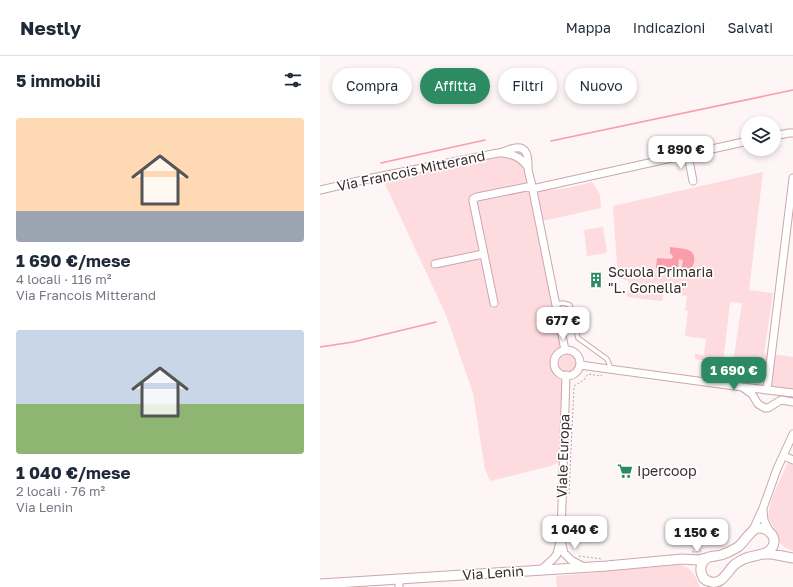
<!DOCTYPE html>
<html lang="it">
<head>
<meta charset="utf-8">
<style>
	:root { --surface:#fff; --page:#f2f2f3; --text:#1f2937; --muted:#747a83; --line:#e0e1e3; --accent:#2c8b63 }
	body { margin:0; font-family:"Golos Text",sans-serif; background:var(--page); color:var(--text); height:100vh; display:flex; flex-direction:column; font-size:15px; white-space:nowrap }
	* { box-sizing:border-box; margin:0 }
	p { font-size:13px; color:var(--muted) }
	.icon { flex:none; width:22px; height:22px; fill:none; stroke:currentColor; stroke-width:2; stroke-linecap:round; stroke-linejoin:round }
	.map { position:relative; flex:1; overflow:hidden }
	.panel { display:flex; flex-direction:column; background:var(--surface); width:320px }
	.panel>* { flex:none }
	.guide { position:absolute; left:12px; top:12px; width:380px; height:36px; display:flex; gap:8px }
	.buttons { position:absolute; left:421px; top:60px; display:grid; gap:8px }
	.buttons a { display:grid; place-items:center; width:40px; height:40px; border-radius:50%; background:var(--surface); box-shadow:0 2px 6px #0003; font-size:20px }
	.price { position:absolute; translate:-50% -34px; padding:0 9px; border-radius:8px; background:#fff; color:#222; font-size:13px; line-height:26px; filter:drop-shadow(0 1px 2px #0008) }
	.price::after { content:''; position:absolute; left:50%; top:24px; width:12px; height:9px; margin-left:-6px; background:inherit; clip-path:polygon(0 0,100% 0,50% 100%) }
	.price.selected { background:var(--accent); color:#fff }
	ul { padding:0; list-style:none }
	li { display:grid; align-content:center; gap:8px; height:212px; padding:0 16px }
	li span { display:grid; place-items:center; height:124px; border-radius:4px; color:#555 }
	li>.icon { margin-inline-start:auto }
	span .icon { width:72px; height:72px; fill:#fffc; stroke-width:1 }
	li b { font-size:17px }
	h2 { display:flex; justify-content:space-between; align-items:center; height:48px; padding:0 16px; font-size:17px }
	.tag { padding:0 14px; border-radius:18px; background:var(--surface); box-shadow:0 2px 6px #0003; font-size:14px; line-height:36px }
	.tag.selected { background:var(--accent); color:#fff }
	header { display:flex; align-items:center; gap:24px; box-sizing:border-box; height:56px; padding:0 20px; background:var(--surface); border-bottom:1px solid var(--line) }
	header strong { font-size:19px }
	nav { display:flex; gap:22px; margin-inline-start:auto; font-size:14px }
	main { display:flex; flex:1; min-height:0 }
	.map>svg:first-child { display:block }
</style>
</head>
<body>
<header>
<strong>Nestly</strong>
<nav><a>Mappa</a><a>Indicazioni</a><a>Salvati</a></nav>
</header>
<main>
<section class="panel">
<h2>5 immobili<svg class="icon" aria-label="filters" viewBox="0 0 24 24"><path d="M4 7h16M4 17h16"/><circle cx="9" cy="7" r="2"/><circle cx="15" cy="17" r="2"/></svg></h2>
<ul>
<li><span style="background:linear-gradient(#ffd9b3 75%,#9aa5b1 0)"><svg class="icon" aria-label="home" viewBox="0 0 24 24"><path d="M3 11l9-7 9 7M6 9v11h12V9"/></svg></span><div><b>1 690 €/mese</b><p>4 locali · 116 m²</p><p>Via Francois Mitterand</p></div></li>
<li><span style="background:linear-gradient(#c9d6e8 60%,#8fb573 0)"><svg class="icon" aria-label="home" viewBox="0 0 24 24"><path d="M3 11l9-7 9 7M6 9v11h12V9"/></svg></span><div><b>1 040 €/mese</b><p>2 locali · 76 m²</p><p>Via Lenin</p></div></li>
</ul>
</section>
<div class="map">
<svg width="473" height="531" viewBox="0 0 473 531">
	<rect width="100%" height="100%" fill="#fdf5f6"/>
	<path fill="#fddbde" d="M202,91l9,45 37,-4 24,-6 8,13 1,13 -54,12h-11l25,126c-13,20 -12,21 4,38l-5,78 -9,4 -61,15 -5,-12 -12,-76 -27,-78 -66,-142z
		M443,116l-14,118 24,3 -9,60 29,4v35l-63,-8 12,-81 -12,-1 -7,61 -28,-4v-5l9,1 2,-16 -21,-3 3,-25h-3l2,-15 -23,-4 -2,9 -35,-4 2,-16 -11,-3 -5,-72z
		M283,171l4,26 -20,3 -3,-26z
		M239 307a9 9 0 1 1 18 0a9 9 0 1 1-18 0Z
		M468,406l5,2v87c-6,-2 -12,-5 -14,-11 0,-3 0,-4 -1,-6 -2,-6 -8,-10 -9,-16 -3,-13 14,-43 19,-56z
		M356,509c3,0 7,0 10,2 6,2 12,14 14,20h-143l-1,-11z"/>
	<path fill="#f89da9" d="M350,191c6,1 15,1 20,4 7,4 5,16 -2,19 -3,1 -4,1 -7,1l2,-11 -4,-1 -1,12 -22,-3 1,-10 14,1 2,-2 -1,-2 -2,-2z"/>
	<g fill="none" stroke-linecap="round" stroke-linejoin="round">
		<path stroke="#f89da9" stroke-width="1.5" d="M231,85l242,-51
			M61,107l104,-23
			M0,291l33,-5 83,-20"/>
		<g stroke="#cca7ab" stroke-width="5.5">
			<path id="lane" d="M236,248l7,-1 7,2 8,33 29,21 3,7 -1,3"/>
		</g>
		<g stroke="#cca7ab" stroke-width="9">
			<path id="street" d="M454,80l15,-3h4
				M183,97c12,2 17,4 25,14
				M368,99l5,26
				M212,133l216,-48
				M0,134l47,-11 136,-27c17,-8 26,-6 25,15 0,6 3,13 4,19l33,164
				M115,208l48,-10
				M174,247l-21,-102v-2l4,-2 55,-11
				M234 307a13 13 0 1 1 26 0a13 13 0 1 1-26 0Z
				M260,309l29,4 133,18
				M447,334l26,-212
				M473,337l-51,-6 10,7 6,10 7,4h3l13,-8 12,2
				M464,400l9,4
				M443,454l1,10 5,11
				M433,474l10,-22 14,-39 16,-35
				M241,485l3,12 7,7 13,7
				M221,514l13,-12 3,-4 4,-17 5,-162
				M79,523v8"/>
		</g>
		<g stroke="#cca7ab" stroke-width="11">
			<path id="secondary" d="M437,472c13,-1 23,12 13,22 -6,6 -18,5 -26,9 -3,1 -7,4 -10,6 -7,7 -13,22 -26,16 -3,-1 -5,-3 -6,-6 -3,-7 0,-15 7,-18 4,-1 8,-1 12,-2 6,-2 12,-5 17,-8 7,-6 11,-15 19,-19z
				M443,498h9l21,4
				M0,528l287,-18 75,-7 16,1 12,-3"/>
		</g>
		<path stroke="#b2a8a9" stroke-width="1" stroke-dasharray="2 2" stroke-linecap="butt" d="M249,438l5,-108 10,-6 4,-6 12,2 2,-1
			M372,496l9,-1
			M259,500l23,3"/>
		<use href="#lane" stroke="#fff" stroke-width="3.5"/>
		<use href="#street" stroke="#fff" stroke-width="7"/>
		<use href="#secondary" stroke="#fff" stroke-width="9"/>
	</g>
	<defs>
		<g id="building-bare" transform="scale(1.2)"><path d="M-4-6H4V6H1V3H-1V6H-4ZM-2.5-4.3h1.7v1.8h-1.7ZM.8-4.3h1.7v1.8H.8ZM-2.5-1h1.7V.8h-1.7ZM.8-1h1.7V.8H.8Z" fill="#2c8b63" stroke="#fff" stroke-width="2.5" paint-order="stroke"/></g>
		<g id="supermarket-bare" transform="scale(1.2)"><path d="M-6-5.5h2.5l.6 2H6L4.5 2H-2.5L-4.4-4H-6ZM-1.5 3.2a1.3 1.3 0 1 0 .1 0ZM3 3.2a1.3 1.3 0 1 0 .1 0Z" fill="#2c8b63" stroke="#fff" stroke-width="2.5" paint-order="stroke"/></g>
	</defs>
	<g fill-rule="evenodd">
		<use href="#building-bare" x="276" y="224"/>
		<use href="#supermarket-bare" x="305" y="415"/>
	</g>
	<g text-anchor="middle" stroke-width="3.5" stroke-linejoin="round" paint-order="stroke">
		<g font-size="14" fill="#392b2c" stroke="#fff">
			<text transform="translate(91 115) rotate(-12)" y="5">Via Francois Mitterand</text>
			<text transform="translate(243 400) rotate(-88)" y="5">Viale Europa</text>
			<text transform="translate(173 517) rotate(-4)" y="5">Via Lenin</text>
		</g>
		<g font-size="14" fill="#392b2c" stroke="#fff" text-anchor="start">
			<text x="288" y="221">Scuola Primaria<tspan x="288" dy="16">"L. Gonella"</tspan></text>
			<text x="317" y="420">Ipercoop</text>
		</g>
	</g>
</svg>
<div class="buttons">
<a><svg class="icon" aria-label="layers" viewBox="0 0 24 24"><path d="M12 4l9 5-9 5-9-5zM3 14l9 5 9-5"/></svg></a>
</div>
<b class="price" style="left:361px;top:114px">1 890 €</b>
<b class="price" style="left:243px;top:285px">677 €</b>
<b class="price selected" style="left:414px;top:335px">1 690 €</b>
<b class="price" style="left:255px;top:494px">1 040 €</b>
<b class="price" style="left:377px;top:497px">1 150 €</b>
<div class="guide">
<a class="tag">Compra</a>
<a class="tag selected">Affitta</a>
<a class="tag">Filtri</a>
<a class="tag">Nuovo</a>
</div>
</div>
</main>
</body>
</html>
